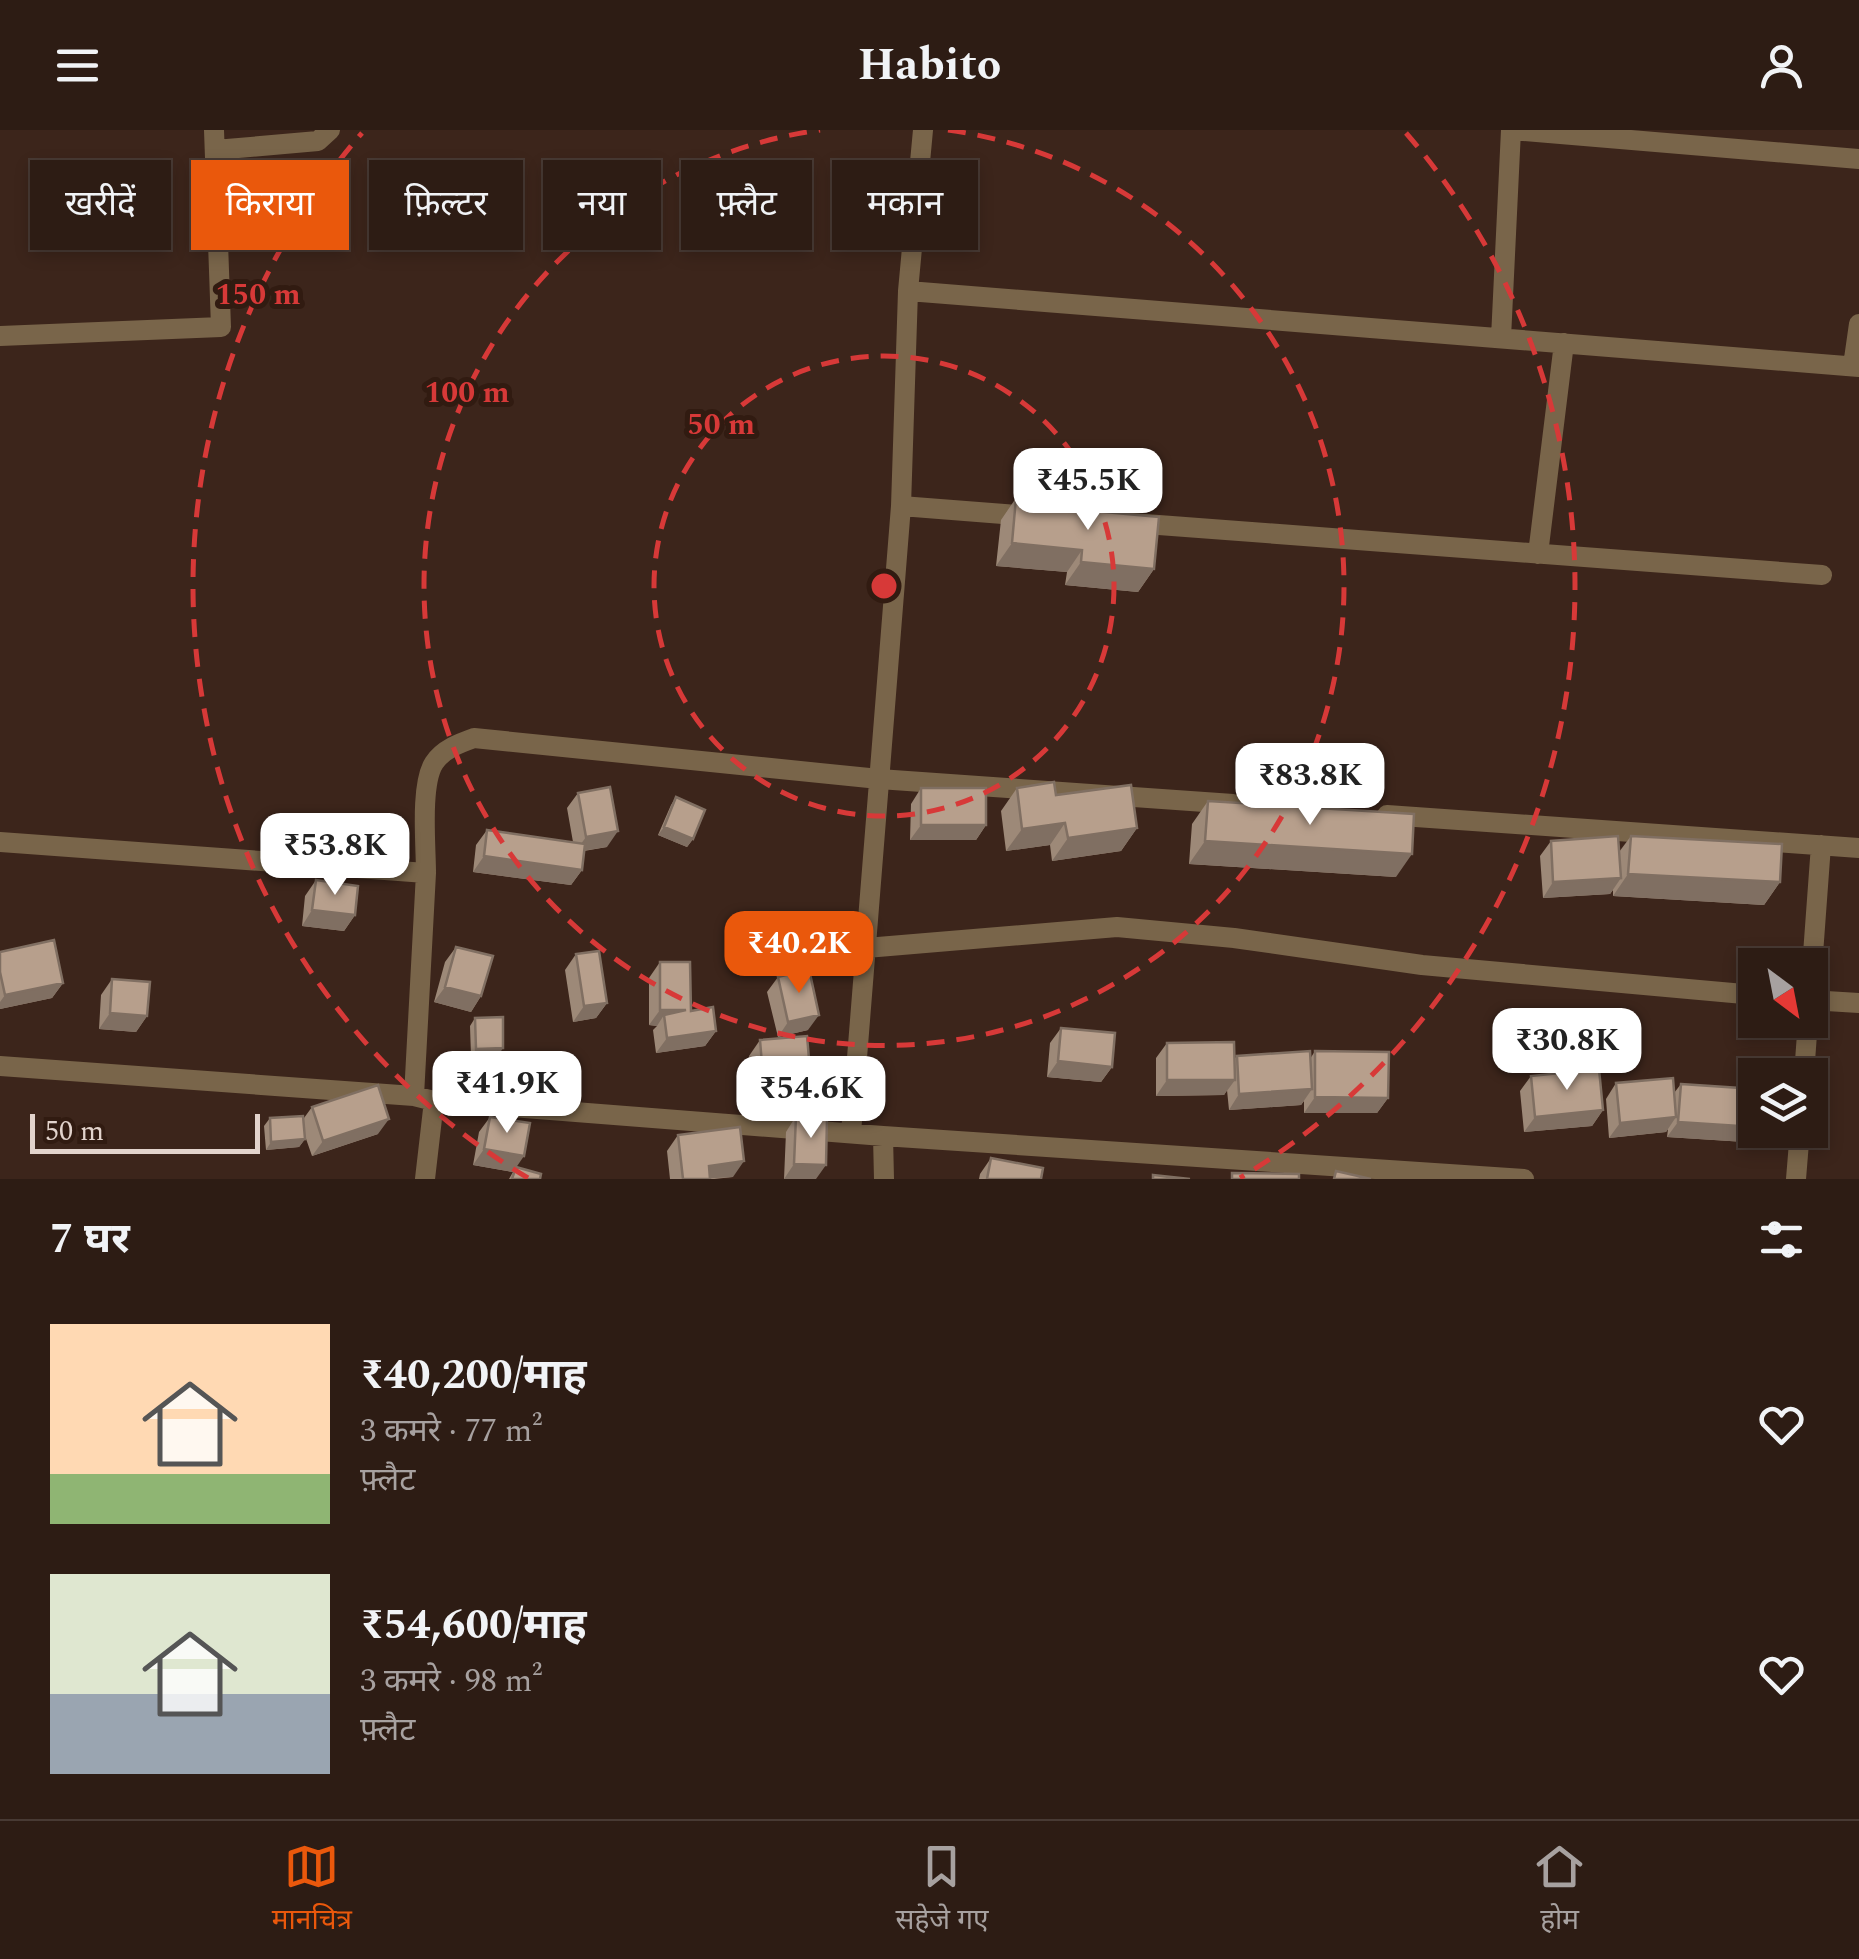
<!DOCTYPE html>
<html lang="hi">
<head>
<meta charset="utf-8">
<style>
	:root { --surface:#2d1c14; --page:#392922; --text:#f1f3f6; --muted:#a7a1a0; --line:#483a34; --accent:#ea580c }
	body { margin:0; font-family:Spectral,"Noto Sans Devanagari",serif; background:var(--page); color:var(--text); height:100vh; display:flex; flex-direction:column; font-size:38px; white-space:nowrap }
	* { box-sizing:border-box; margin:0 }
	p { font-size:32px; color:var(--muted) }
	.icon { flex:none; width:55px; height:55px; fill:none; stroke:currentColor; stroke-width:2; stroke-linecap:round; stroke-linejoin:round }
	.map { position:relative; height:1049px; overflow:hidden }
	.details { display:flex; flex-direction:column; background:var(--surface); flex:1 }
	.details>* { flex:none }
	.guide { position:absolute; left:30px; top:30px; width:1000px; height:90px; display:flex; gap:20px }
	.needle { width:65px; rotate:148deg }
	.fabs { position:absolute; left:1738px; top:818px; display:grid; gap:20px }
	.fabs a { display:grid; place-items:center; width:90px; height:90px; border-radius:0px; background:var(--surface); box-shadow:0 5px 15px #0003,0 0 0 2px var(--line); font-size:50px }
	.scale { position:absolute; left:30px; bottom:25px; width:230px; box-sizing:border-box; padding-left:10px; border:5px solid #e2d3cc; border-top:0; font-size:28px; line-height:35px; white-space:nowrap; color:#e2d3cc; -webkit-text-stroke:8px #311b11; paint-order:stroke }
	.price { position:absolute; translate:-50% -85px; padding:0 22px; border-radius:20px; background:#fff; color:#222; font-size:32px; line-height:65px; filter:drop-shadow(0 2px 5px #0008) }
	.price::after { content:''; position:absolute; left:50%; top:60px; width:30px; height:22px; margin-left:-15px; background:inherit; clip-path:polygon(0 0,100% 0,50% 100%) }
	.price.current { background:var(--accent); color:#fff }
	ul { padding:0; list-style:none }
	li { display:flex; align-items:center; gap:30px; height:250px; padding:0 50px }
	li span { display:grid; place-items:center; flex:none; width:280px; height:200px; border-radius:0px; color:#555 }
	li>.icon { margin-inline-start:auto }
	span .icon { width:120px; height:120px; fill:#fffc; stroke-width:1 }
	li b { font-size:42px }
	h2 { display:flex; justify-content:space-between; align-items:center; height:120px; padding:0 50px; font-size:42px }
	.chip { padding:0 35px; border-radius:0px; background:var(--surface); box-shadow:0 5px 15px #0003,0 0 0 2px var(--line); font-size:35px; line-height:90px }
	.chip.current { background:var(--accent); color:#fff }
	header { display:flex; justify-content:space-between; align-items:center; height:130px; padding:0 50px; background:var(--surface); font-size:45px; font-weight:700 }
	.tab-bar { display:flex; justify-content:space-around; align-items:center; height:140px; border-top:2px solid var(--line); background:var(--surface); font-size:28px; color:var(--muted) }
	.tab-bar a { display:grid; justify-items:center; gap:5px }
	.tab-bar .current { color:var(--accent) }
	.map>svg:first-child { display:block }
</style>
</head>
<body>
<header><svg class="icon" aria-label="menu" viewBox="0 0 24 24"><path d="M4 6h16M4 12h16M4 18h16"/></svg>Habito<svg class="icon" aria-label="person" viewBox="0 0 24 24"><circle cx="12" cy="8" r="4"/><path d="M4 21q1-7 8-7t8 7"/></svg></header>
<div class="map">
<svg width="1859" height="1049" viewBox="0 0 1859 1049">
	<rect width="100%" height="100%" fill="#3c251b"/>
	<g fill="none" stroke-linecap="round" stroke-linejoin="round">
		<path stroke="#79654a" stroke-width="20" d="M1511,0l348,29
			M215,20l103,-9 12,-11
			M908,161l951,76
			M0,206l221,-9 -7,-197
			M1501,208l10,-208
			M1853,236l6,-42
			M901,376l128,10
			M1132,393l690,52
			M1538,424l26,-211
			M1387,685l472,33
			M0,712l426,31c0,-27 -6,-88 8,-110 9,-14 26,-20 40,-25l405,41 354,25
			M866,818l251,-21 117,11 188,27 333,30
			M1810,865l11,-150
			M1810,870l49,3
			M0,936l414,30 20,5 449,35 641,43
			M1804,945l4,-55
			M414,966l12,-223
			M851,1003l50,-627 7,-215 15,-161
			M883,1006l1,43
			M425,1049l9,-78
			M1796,1049l4,-49"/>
	</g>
	<path fill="#9d8978" d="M1016,368l65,12 73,59 -16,23 -73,-7 2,-13 -71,-6 5,-46z
		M921,658l65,37 -10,15h-66l1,-36z
		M1017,658l39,7 81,33 -16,23 -69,10 -2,-16 -44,6 -5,-40z
		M578,663l29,54 -23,4 -2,19 -11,15 -98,-13 3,-27 11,-15 86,12 -6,-34z
		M676,667l17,42 -6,8 -29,-12 13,-30z
		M1208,671l188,76 -207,-13 3,-40z
		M1631,706l149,46 -16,23 -151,-9v-6l-3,4 -67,4 -3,-42 11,-15 68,11z
		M316,750l39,35 -11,16 -42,-5 3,-30z
		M456,817l25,49 -10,16 -37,-10 11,-40z
		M0,822l63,31 -11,15 -52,11z
		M576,824l31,49 -11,15 -23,4 -8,-52z
		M660,832l31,49 25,20 -11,15 -49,7 -3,-23 4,-4 -8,-1v-47z
		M778,847l30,53 -30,7 -11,-45z
		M112,849l35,37 -11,16 -37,-3 2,-34z
		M475,888l23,38h-27l-1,-30z
		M1061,898l51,39 -11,15 -54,-5 3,-34z
		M760,910l38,35 -47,5 -2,-24z
		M1167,913l67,16 3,-3 73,3 5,-8 73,47 -11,15h-73v-12l-3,4 -72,5 -2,-20 -3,5 -68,1v-38z
		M1531,946l72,34 -11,16 -68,6 -4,-41z
		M1616,953l58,10 7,-9 74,43 -10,15 -78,-5 1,-8 -2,3 -57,6 -3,-39z
		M312,977l66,27 -66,22 -8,-23 1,6 -6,8 -33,3 -2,-24 6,-8h34z
		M796,986l20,63h-32l2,-47z
		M490,987l26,50 24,12h-31l4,-7 -40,-7 6,-33z
		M678,1005l55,42 -19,2h-44l-3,-28z
		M991,1028l50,21h-62l1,-5z"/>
	<path fill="#806f62" d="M1012,413l70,7 -15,22 -71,-6z
		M1081,432l73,7 -16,23 -73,-7z
		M1065,693l-15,22 -44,6 16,-22z
		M921,695h65l-10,15h-66z
		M664,697l29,12 -6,8 -29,-12z
		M1137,698l-16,23 -69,10 16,-23z
		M618,701l-11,16 -32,5 11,-15z
		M1205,711l207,13 -16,23 -207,-13z
		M484,726l98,14 -11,15 -98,-13z
		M1628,744l152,8 -16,23 -151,-9z
		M1621,748l-11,16 -67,4 10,-16z
		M312,780l43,5 -11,16 -42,-5z
		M63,853l-11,15 -52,11v-7l5,-7z
		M445,857l36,9 -10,16 -37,-10z
		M607,873l-11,15 -23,4 11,-16z
		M660,880h26l-22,5 -7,11 -8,-1z
		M110,883l37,3 -11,16 -37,-3z
		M819,885l-11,15 -30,7 10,-15z
		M716,901l-11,15 -49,7 11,-15z
		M503,918l-5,8h-27l5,-7z
		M809,929l-11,16 -47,5 11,-16z
		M1058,931l54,6 -11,15 -54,-5z
		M1167,950h68l-11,15 -68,1z
		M1312,959l-11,16 -72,5 10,-16z
		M1315,967l73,1 -11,15h-73z
		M1603,980l-11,16 -68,6 11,-15z
		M1676,987l-10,15 -57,6 11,-15z
		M389,989l-11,15 -66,22 11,-15z
		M1678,992l77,5 -10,15 -78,-5z
		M305,1009l-6,8 -33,3 5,-8z
		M484,1019l40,7 -11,16 -40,-7z
		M744,1031l-11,16 -34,2 10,-13z
		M794,1034l32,1 -10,14h-32z"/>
	<path fill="#b79f8c" stroke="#806f62" stroke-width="2.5" d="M1016,368l66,6 -1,6 78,7 -5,52 -73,-7 1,-12 -70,-7z
		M1054,652l2,13 75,-10 6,43 -69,10 -3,-15 -43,6 -5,-41z
		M610,657l8,44 -32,6 -8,-44z
		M921,658h65v37h-65z
		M676,667l29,13 -12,29 -29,-12z
		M1208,671l206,13 -2,40 -207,-13z
		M487,700l98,14 -3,26 -98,-14z
		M1618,706l3,42 -68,4 -2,-41z
		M1631,706l151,8 -2,38 -152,-8z
		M316,750l42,6 -3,29 -43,-5z
		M54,810l9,43 -58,12 -5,-23v-20z
		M456,817l37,9 -12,40 -36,-9z
		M599,821l8,52 -23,3 -8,-52z
		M660,832h30l1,49 22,-4 3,24 -49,7 -3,-23 22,-5h-26z
		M809,839l10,46 -31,7 -10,-45z
		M112,849l38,3 -3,34 -37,-3z
		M503,887v31l-27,1 -1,-31z
		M1061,898l54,5 -3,34 -54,-6z
		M807,906l2,23 -47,5 -2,-24z
		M1234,912l1,38h-68v-37z
		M1310,921l2,38 -73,5 -2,-38z
		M1315,921l74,1 -1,46 -73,-1z
		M1599,939l4,41 -68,7 -4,-41z
		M1673,948l3,39 -56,6 -4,-40z
		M1681,954l74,5v38l-77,-5z
		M378,955l11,34 -66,22 -11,-34z
		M303,986l2,23 -34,3 -1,-24z
		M796,986l31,1 -1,48 -32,-1z
		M490,987l40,6 -6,33 -40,-7z
		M740,997l4,34 -35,5 1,13h-27l-5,-44z
		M991,1028l52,10 -2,11h-54z
		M516,1037l25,7 -1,5h-28z
		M1336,1041l35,8h-37z
		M1232,1043l67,1v5h-67z
		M1153,1045l37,4h-37z"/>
	<g fill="none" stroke="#d73938" stroke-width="5" stroke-dasharray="18 12">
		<circle cx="884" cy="456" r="230"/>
		<path d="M948 0A460 460 0 1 1 820 0"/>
		<path d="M528 1048A691 691 0 0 1 362 3M1406 3A691 691 0 0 1 1240 1048"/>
	</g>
	<circle cx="884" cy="456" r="15" fill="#d73938" stroke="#311b11" stroke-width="5"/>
	<g font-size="30" text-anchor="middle" font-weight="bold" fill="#d73938" stroke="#311b11" stroke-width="10" stroke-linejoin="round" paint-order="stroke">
		<text x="258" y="174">150 m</text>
		<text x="467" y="272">100 m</text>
		<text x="721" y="304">50 m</text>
	</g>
</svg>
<div class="fabs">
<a><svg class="needle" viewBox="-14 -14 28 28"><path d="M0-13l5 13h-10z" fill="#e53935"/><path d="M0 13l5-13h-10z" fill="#a7a1a0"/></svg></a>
<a><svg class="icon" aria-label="layers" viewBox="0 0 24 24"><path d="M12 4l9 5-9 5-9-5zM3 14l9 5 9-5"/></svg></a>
</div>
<div class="scale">50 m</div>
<b class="price" style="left:1088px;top:403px">₹45.5K</b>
<b class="price" style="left:1310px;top:698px">₹83.8K</b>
<b class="price" style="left:335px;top:768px">₹53.8K</b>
<b class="price current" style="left:799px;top:866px">₹40.2K</b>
<b class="price" style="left:1567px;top:963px">₹30.8K</b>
<b class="price" style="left:507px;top:1006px">₹41.9K</b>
<b class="price" style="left:811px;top:1011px">₹54.6K</b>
<div class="guide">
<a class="chip">खरीदें</a>
<a class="chip current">किराया</a>
<a class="chip">फ़िल्टर</a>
<a class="chip">नया</a>
<a class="chip">फ़्लैट</a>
<a class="chip">मकान</a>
</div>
</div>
<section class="details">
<h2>7 घर<svg class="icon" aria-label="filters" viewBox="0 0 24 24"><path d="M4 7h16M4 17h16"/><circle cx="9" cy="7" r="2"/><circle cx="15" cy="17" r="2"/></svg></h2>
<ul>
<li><span style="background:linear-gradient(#ffd9b3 75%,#8fb573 0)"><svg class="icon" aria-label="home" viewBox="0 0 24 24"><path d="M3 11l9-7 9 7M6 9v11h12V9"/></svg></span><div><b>₹40,200/माह</b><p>3 कमरे · 77 m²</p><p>फ़्लैट</p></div><svg class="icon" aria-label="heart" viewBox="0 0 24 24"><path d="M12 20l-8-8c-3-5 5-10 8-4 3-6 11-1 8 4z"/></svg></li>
<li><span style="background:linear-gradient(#dfe7d0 60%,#9aa5b1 0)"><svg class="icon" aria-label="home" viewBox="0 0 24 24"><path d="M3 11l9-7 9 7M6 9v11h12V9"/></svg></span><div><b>₹54,600/माह</b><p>3 कमरे · 98 m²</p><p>फ़्लैट</p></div><svg class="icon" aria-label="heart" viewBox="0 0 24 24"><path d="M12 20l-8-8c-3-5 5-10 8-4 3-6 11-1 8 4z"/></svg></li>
</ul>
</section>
<nav class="tab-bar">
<a class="current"><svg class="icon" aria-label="map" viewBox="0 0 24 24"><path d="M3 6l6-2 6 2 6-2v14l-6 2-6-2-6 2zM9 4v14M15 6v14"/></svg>मानचित्र</a>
<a><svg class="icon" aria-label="saved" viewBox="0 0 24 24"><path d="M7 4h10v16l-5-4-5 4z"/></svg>सहेजे गए</a>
<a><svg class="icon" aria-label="home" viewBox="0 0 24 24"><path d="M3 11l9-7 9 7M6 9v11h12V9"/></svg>होम</a>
</nav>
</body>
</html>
